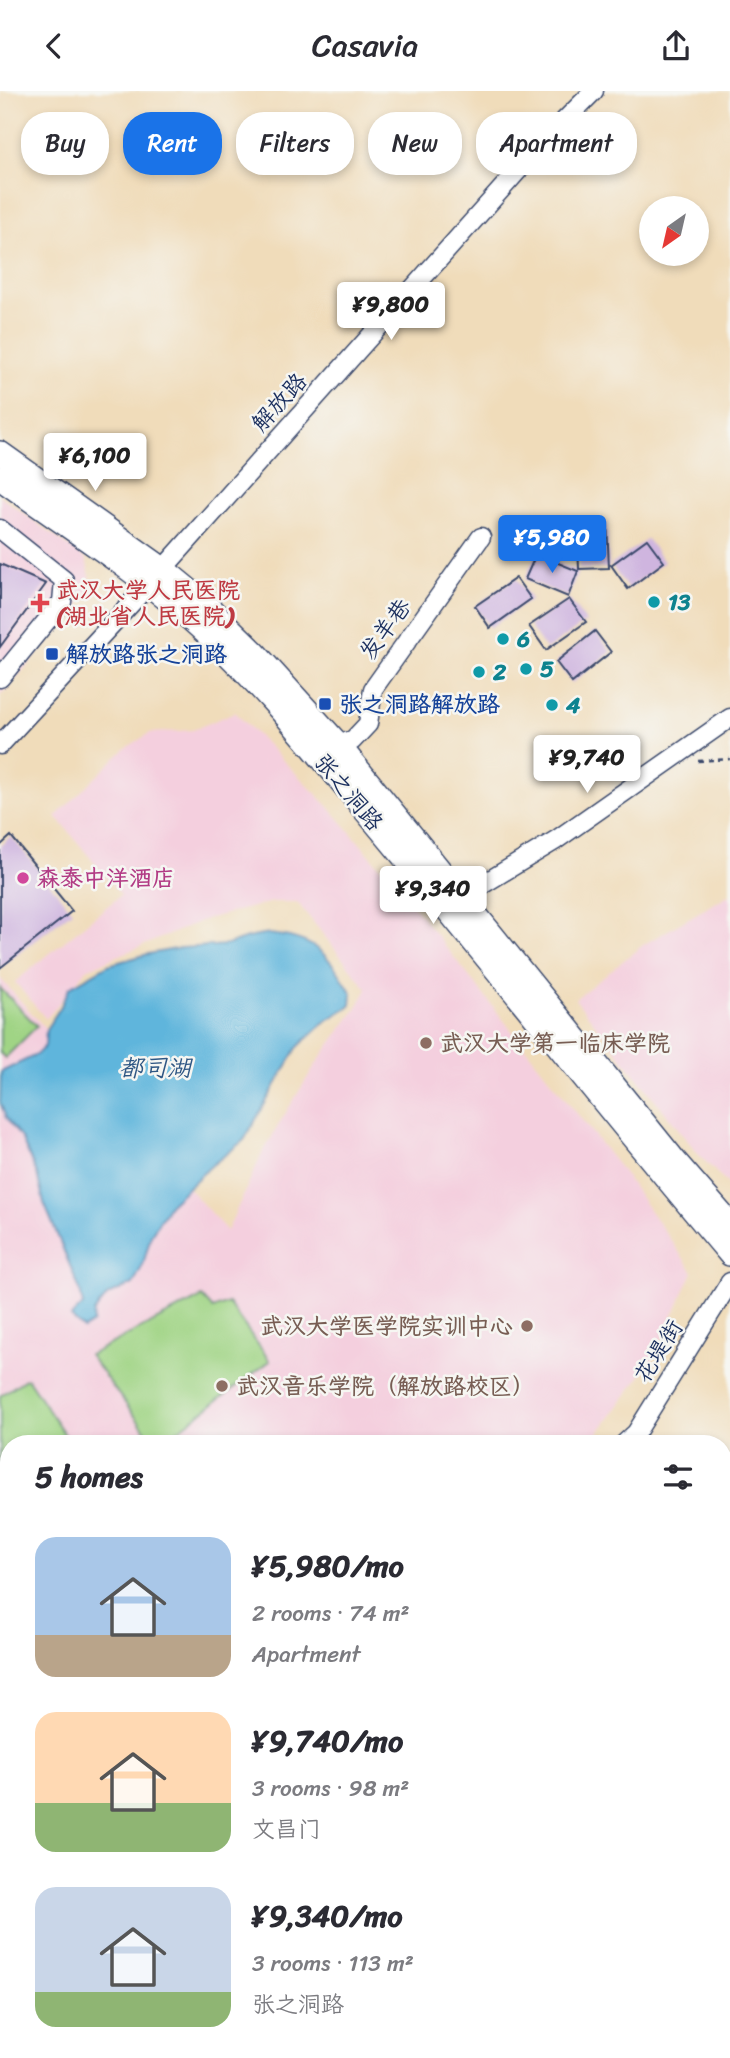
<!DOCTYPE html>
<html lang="en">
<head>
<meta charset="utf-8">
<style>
	:root { --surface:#fff; --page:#f2f2f3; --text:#2b2b33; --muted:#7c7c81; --accent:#1a73e8 }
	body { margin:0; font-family:Sriracha,"LXGW WenKai TC",sans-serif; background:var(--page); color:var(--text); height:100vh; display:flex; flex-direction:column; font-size:26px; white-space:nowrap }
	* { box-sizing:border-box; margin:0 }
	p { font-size:23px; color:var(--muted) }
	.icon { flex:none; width:38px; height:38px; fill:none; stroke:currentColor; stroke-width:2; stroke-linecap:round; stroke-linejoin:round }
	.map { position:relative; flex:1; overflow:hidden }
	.sheet { position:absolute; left:0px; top:1344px; width:732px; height:623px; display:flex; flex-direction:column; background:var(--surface); border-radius:28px 28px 0 0; box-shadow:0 4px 10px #0003 }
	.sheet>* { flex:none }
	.banner { position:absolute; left:21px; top:21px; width:690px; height:63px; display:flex; gap:14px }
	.needle { width:46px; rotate:214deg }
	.buttons { position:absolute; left:639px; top:105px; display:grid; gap:14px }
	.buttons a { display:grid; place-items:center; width:70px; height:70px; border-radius:50%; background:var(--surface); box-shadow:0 4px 10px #0003; font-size:35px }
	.price { position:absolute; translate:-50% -60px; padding:0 16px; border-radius:7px; background:#fff; color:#222; font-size:23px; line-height:46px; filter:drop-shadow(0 2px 4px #0008) }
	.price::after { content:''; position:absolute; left:50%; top:42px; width:21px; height:16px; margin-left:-10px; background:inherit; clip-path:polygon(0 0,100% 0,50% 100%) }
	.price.on { background:var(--accent); color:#fff }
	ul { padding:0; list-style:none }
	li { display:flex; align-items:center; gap:21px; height:175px; padding:0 35px }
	li span { display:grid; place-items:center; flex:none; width:196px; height:140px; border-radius:21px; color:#555 }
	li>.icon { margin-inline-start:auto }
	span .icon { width:84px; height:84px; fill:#fffc; stroke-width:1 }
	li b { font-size:30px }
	h2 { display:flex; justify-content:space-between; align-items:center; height:84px; padding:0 35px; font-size:30px }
	.chip { padding:0 24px; border-radius:28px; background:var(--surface); box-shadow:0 4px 10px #0003; font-size:24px; line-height:63px }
	.chip.on { background:var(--accent); color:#fff }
	header { display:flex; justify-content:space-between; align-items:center; height:91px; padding:0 35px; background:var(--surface); font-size:32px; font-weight:600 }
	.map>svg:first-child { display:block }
</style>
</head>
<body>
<header><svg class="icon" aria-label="back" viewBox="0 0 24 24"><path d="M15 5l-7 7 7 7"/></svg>Casavia<svg class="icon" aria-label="share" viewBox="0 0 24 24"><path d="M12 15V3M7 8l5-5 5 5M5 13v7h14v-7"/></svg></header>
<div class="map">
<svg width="730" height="1967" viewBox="0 0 730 1967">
	<rect width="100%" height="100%" fill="#f6f6f2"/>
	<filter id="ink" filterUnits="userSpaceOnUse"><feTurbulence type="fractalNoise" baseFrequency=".0143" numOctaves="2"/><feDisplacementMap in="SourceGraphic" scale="14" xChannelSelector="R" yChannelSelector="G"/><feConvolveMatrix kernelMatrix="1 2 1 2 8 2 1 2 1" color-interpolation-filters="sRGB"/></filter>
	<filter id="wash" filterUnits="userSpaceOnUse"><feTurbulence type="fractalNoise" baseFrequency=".00686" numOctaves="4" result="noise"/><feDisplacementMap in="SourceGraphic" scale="28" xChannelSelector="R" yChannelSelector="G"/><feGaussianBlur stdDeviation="1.57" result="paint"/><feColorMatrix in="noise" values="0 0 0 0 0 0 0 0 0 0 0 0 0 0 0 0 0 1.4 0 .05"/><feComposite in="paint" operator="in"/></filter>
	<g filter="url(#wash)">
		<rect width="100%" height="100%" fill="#f0dcba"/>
		<path fill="#f4cfde" d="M0,405l86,63 6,27 -23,33 -69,77z
			M235,621l93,94 88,103 204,259 73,104 -40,87 -63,85h-581v275l-9,-12v-729l227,253 34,-75 21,-37 32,-52 42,-58 11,-20 -70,-87h-25l-66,17 -119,50 -41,50 -31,-37 106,-87 -65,-79 70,-68 24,-15 43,-3z
			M730,803v292l-30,-30 -125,-157 68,-54z
			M730,1377v487l-7,-7v-471z
			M0,1633l9,12v126l-9,7z"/>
		<path fill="#a0d485" stroke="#5e8272" stroke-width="2" d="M0,897l37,38 -32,32 -5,-5z
			M202,1206l11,12 15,-6 42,58 -105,79 -16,-5 -60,-80z
			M27,1287l44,66h-62v31l-9,-13v-66z"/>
		<path fill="#5fb5dc" stroke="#3d729d" stroke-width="2" d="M268,843c17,1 40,6 53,18 13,10 22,28 31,41l-1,12 -28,18 -26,25 -53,92 -33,26 -42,39 -18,30 -8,30 -10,19 -25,11 -14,17 -1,11 -10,6 -12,-12 12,-12 -3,-15 -36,-87 -7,-29 -16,-36 -15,-20 -6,-16 1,-30 35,-17 9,-9 1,-17 14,-21 10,-21 38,-22 40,-11 33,-6 46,-3 20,-7z"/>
		<g id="blocks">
			<path fill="#cfb5df" d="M607,431l2,46 -30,1 -2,-45z
				M647,448l17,23 -36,27 -17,-24z
				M536,463l42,17 -10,26 -43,-18z
				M0,473l46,20 -46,63z
				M516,487l15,21 -41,29 -15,-22z
				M569,508l17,23 -40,28 -17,-24z
				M595,540l16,21 -39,31 -16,-21z
				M11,745l61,75 -72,57v-122z"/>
		</g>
	</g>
	<g filter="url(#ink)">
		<use href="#blocks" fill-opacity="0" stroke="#3b496c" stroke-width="2"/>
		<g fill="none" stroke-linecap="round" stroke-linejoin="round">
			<g stroke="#3b496c" stroke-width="21">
				<path id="minor" d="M0,438l64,51 -2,22 -62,76
					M336,651l16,-1 16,-17 5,-35 108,-152
					M0,654l163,-176 383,-430 48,-48
					M462,806l94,-57 174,-122
					M624,1353l12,-11 94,-151
					M0,1807l9,-6
					M0,1914l9,-7
					M646,1958l11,9"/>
			</g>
			<g stroke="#3b496c" stroke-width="26">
				<path id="major" d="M0,362l163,116 39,32 53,52 81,89 338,418 56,64
					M0,387c62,45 129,87 186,137 75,65 136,144 199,219 116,139 228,282 345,420
					M729,1967l1,-2"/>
			</g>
			<path stroke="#3b496c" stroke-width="2.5" stroke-dasharray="5 5" stroke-linecap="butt" d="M698,670l32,-2"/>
			<use href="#minor" stroke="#fff" stroke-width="18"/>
			<use href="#major" stroke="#fff" stroke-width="23"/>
		</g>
	</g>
	<g fill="#0f9aa8" stroke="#f6f6f2" stroke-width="2.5">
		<circle cx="654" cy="511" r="7"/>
		<circle cx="503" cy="548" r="7"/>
		<circle cx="526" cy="578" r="7"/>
		<circle cx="479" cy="581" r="7"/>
		<circle cx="552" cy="614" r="7"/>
	</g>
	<path fill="#e0444e" stroke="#f6f6f2" stroke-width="2.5" d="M36.5 501.5h7v7h7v7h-7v7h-7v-7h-7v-7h7z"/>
	<g fill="#1a4fb4" stroke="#f6f6f2" stroke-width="2.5">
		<rect x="45" y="556" width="14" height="14" rx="3.5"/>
		<rect x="318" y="606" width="14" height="14" rx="3.5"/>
	</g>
	<circle fill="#d1479c" stroke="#f6f6f2" stroke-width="2.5" cx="23" cy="787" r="7"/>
	<g fill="#8d6e63" stroke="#f6f6f2" stroke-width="2.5">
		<circle cx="426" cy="952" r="7"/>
		<circle cx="527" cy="1235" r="7"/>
		<circle cx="222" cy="1295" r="7"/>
	</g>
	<g text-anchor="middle" stroke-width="5" stroke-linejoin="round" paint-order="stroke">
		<g font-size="23" fill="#1b2f5e" stroke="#f6f6f2">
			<text transform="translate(279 311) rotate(-48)" y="8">解放路</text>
			<text transform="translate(385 538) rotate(-54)" y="8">发羊巷</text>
			<text transform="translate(349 701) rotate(50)" y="8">张之洞路</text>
			<text transform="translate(658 1260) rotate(-58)" y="8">花堤街</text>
		</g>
		<g font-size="23" font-weight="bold" fill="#be3a42" stroke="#f6f6f2" text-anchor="start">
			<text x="56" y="507">武汉大学人民医院<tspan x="56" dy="26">(湖北省人民医院)</tspan></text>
		</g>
		<g font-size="23" font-weight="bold" fill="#0d838f" stroke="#f6f6f2" text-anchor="start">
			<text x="668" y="519">13</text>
			<text x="517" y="556">6</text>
			<text x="540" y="586">5</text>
			<text x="493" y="589">2</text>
			<text x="566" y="622">4</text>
		</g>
		<g font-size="23" font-weight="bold" fill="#164399" stroke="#f6f6f2" text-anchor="start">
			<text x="66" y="571">解放路张之洞路</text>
			<text x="339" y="621">张之洞路解放路</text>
		</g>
		<g font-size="23" font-weight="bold" fill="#b23c85" stroke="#f6f6f2" text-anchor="start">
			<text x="37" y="795">森泰中洋酒店</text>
		</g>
		<g font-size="23" font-weight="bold" fill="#785e54" stroke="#f6f6f2" text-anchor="start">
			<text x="440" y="960">武汉大学第一临床学院</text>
			<text x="513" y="1243" text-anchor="end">武汉大学医学院实训中心</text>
			<text x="236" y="1303">武汉音乐学院（解放路校区）</text>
		</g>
		<g font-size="24" font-style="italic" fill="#2f5784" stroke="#f6f6f2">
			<text x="155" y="985">都司湖</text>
		</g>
	</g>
</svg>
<div class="buttons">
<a><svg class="needle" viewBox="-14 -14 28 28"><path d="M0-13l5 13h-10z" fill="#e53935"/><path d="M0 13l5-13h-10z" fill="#7c7c81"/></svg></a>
</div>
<b class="price" style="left:391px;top:251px">¥9,800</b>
<b class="price" style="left:95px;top:402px">¥6,100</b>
<b class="price on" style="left:552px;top:484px">¥5,980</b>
<b class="price" style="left:587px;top:704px">¥9,740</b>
<b class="price" style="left:433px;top:835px">¥9,340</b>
<div class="banner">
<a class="chip">Buy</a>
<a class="chip on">Rent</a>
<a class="chip">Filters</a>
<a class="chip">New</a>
<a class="chip">Apartment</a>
</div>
<section class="sheet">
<h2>5 homes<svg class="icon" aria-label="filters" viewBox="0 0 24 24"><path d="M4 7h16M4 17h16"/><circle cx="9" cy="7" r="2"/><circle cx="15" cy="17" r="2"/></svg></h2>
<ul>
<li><span style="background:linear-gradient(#a9c7e8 70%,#b9a48a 0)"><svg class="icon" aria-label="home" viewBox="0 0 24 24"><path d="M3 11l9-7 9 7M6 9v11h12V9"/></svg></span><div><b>¥5,980/mo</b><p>2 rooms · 74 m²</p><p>Apartment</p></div></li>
<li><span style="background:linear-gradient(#ffd9b3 65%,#8fb573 0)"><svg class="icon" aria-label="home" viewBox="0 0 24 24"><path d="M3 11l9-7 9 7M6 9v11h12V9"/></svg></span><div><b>¥9,740/mo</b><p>3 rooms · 98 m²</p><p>文昌门</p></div></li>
<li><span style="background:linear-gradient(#c9d6e8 75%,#8fb573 0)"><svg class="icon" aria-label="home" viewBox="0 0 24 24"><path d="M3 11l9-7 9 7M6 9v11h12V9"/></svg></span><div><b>¥9,340/mo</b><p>3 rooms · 113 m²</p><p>张之洞路</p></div></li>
</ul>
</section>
</div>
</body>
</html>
